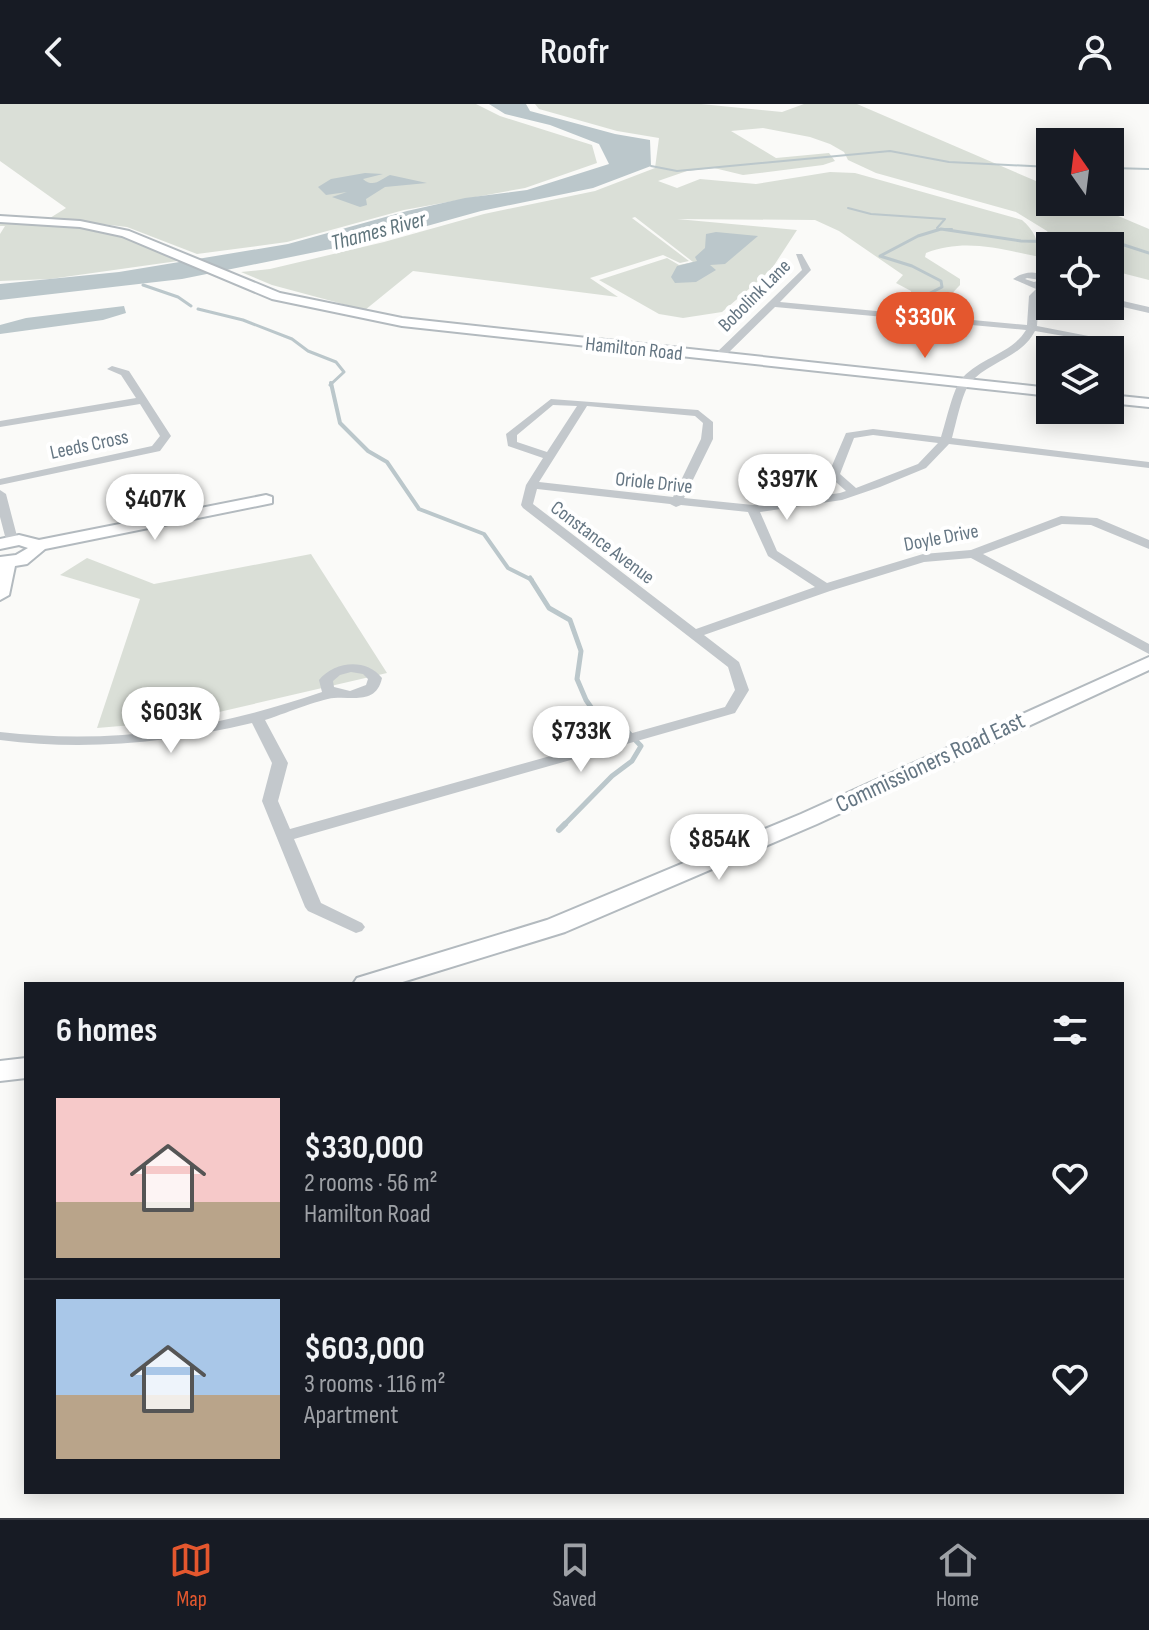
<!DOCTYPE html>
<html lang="en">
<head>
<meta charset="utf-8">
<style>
	:root { --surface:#171b24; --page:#20242c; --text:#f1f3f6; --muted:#9ea1a6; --line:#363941; --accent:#e4572e }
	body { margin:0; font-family:"Sofia Sans Condensed",sans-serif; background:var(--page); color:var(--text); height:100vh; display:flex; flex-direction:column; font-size:30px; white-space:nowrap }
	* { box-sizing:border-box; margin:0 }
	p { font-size:26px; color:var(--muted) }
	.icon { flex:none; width:44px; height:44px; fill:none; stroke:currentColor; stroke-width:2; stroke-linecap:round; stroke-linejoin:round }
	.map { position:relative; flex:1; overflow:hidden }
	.sheet { position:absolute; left:24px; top:878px; width:1100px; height:512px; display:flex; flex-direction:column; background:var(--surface); border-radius:0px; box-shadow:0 4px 20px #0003 }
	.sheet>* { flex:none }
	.needle { width:52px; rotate:346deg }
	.controls { position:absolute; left:1036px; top:24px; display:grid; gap:16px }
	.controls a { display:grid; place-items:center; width:88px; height:88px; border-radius:0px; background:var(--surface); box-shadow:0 4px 20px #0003; font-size:40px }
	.price { position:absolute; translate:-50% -68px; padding:0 18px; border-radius:28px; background:#fff; color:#222; font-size:26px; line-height:52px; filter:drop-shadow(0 2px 4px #0008) }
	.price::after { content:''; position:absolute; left:50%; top:48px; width:24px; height:18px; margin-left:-12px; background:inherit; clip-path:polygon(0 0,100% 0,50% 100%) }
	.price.active { background:var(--accent); color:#fff }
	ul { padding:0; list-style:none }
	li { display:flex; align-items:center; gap:24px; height:200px; padding:0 32px }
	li+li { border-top:2px solid var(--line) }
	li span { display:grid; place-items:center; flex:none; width:224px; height:160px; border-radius:0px; color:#555 }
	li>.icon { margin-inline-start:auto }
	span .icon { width:96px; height:96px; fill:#fffc; stroke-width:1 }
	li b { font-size:34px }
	h2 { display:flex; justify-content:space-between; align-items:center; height:96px; padding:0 32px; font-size:34px }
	header { display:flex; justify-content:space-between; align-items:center; height:104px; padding:0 32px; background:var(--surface); font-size:36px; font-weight:600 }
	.menu { display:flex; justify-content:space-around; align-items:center; height:112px; border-top:2px solid var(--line); background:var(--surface); font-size:22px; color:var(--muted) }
	.menu a { display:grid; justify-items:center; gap:4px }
	.menu .active { color:var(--accent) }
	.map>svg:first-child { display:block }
</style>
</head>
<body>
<header><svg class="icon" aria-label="back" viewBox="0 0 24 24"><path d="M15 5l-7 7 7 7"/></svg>Roofr<svg class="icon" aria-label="person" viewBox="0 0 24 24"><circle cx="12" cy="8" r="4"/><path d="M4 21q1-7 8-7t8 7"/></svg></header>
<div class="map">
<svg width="1149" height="1414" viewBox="0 0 1149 1414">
	<rect width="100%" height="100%" fill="#fafaf8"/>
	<path fill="#dadfd7" d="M0,0h476l24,12 92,29 5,18 -72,25 -121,22 -117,32 -90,12 -70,-27 -77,-9 16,-10 -66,-47z
		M535,0h166l81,8 22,-8h53l193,83v15h35l64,27v51l-39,-10v-24h-53l-10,-15 -31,-19 -140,-39 -28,-13 -4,-8 -14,-8 -20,-7 -47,-9 -32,3 45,27 53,-5 6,8 -12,4 -80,10 -29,-7 -27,3 -29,10 19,7 23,-9 56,5 74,-12 25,1 167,47c12,10 17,22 18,37 -40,-8 -75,-19 -114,-4l-1,4 35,22v6l-15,16h-18l-18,8 2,-18 -15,-8 7,-8 -64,-44 -24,-11 -138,-1 120,11 -26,40 -49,42 -39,6 -24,-4 -60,-34 68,-22 12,7 14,-3 -58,-45 -3,1 57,43 -9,2 -17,-8 -73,23 28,19 -205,-26 -48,39 -93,-25 -31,-13 29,-3 114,-27 100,-28 111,-23 60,-23 4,-30 -42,-7 -78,-22z
		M0,117l77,5 43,8 65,26 -135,19 -50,2v-47l5,-8h-5z
		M311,450l76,119 -207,48 -83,7 43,-129 -80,-24 27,-17 67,26z"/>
	<path fill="#bbc7cb" d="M489,0h37l4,7 85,23 35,6 1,26 -58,22 -112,23 -101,28 -198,40 -182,21v-16l119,-12 169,-28 119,-33 58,-13 62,-8 82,-26 -10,-20 -49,-19 -45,-11z
		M365,69l18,1 -20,5c11,10 19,-1 27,-4l37,8 -42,4 -19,12 1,6 -7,2 -28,-10 15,-5 -21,3 -8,-8 13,-8z
		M716,128l42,4 -33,28 -15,1 6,5 -20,12 -21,1 -4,-6 6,-11 20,-5 -2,-4 10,-9 1,-14z
		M124,202l2,7 -23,7 -103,14v-9l26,-7z"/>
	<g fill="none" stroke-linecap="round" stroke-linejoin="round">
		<path stroke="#bbc7cb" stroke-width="2" d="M651,62l26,5 213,-20 59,11 101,5
			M1110,64l39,1
			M848,104l23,6 74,5 -8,9
			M940,125h12"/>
		<path stroke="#bbc7cb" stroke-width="3" d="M143,181l35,12 13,9
			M198,205l45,11 49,19 16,12 28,11 8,10 -14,13
			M920,229l-13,-17 -2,-10 37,-19 -1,-6 -29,-15 -32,-10 38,-20 23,-7 80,12 97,2 31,10"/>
		<path stroke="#bbc7cb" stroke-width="4" d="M331,279l9,40 28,28 19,11 32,47 65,25 24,34 24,12"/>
		<path stroke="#bbc7cb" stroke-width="5" d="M530,474l19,30 21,12 11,31 -4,28 9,21 7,10 30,17 18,19 -9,15 -20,15 -49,50"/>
		<path stroke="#bbc7cb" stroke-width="6" d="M559,726l6,-6"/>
		<g stroke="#b3babf" stroke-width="4">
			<path id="secondary" d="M0,112l80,5 49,10 151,62 122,25 648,70v8l-648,-70 -130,-27 -150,-63 -42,-9 -80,-5z
				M1110,291l39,4v8l-39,-4z
				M266,391l6,2v6l-227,46 -18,15 -12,2 -6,29 -9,5v-43l16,-2 12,-7 -9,-3 -19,4v-10l19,-4 20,5z
				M1149,553v13l-332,154 -252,108 -169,52h-43l4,-6 190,-58 254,-106z
				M26,954v20l-26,3v-20z"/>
		</g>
		<path fill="#c3c8cc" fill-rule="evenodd" d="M796,150h6l9,16 -31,32 247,23 2,-29 7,-7 -23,-10c11,-8 26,-9 37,0v4l-7,2 3,4 -7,8 -2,29 72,14 -5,3 -69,-12c-14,27 -46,30 -65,52 -8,10 -14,41 -18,55l197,24v6l-200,-24 -23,24 -46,19 -38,13 -82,12 17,39 50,32 96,-29 48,-4 90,-34 36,2 52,22v9l-58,-24 -29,-1 -79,30 166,90v10l-178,-96 -47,4 -94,29 -126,44 35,27 10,28 -14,23 -441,126 27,64 41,20 3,4 -3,4 -6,2 -48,-22 -3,-4 -43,-106 10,-38 -20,-40c-85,20 -166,28 -252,17v-8c114,13 214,-3 322,-40l-3,-12c16,-19 47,-22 63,-2 -6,27 -29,18 -48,20 -14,1 -53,17 -69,22l23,43 -10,38 12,28 435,-122 10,-17 -7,-23 -205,-159 -2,-3 5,-20 17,-27 -35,-12 -2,-12 45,-35 147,11 15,12v17l-29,59 69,7 87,-12 6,-2 -18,-16 18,-42 27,-4 68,8c5,-15 11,-44 19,-56 17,-23 51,-26 66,-51l-251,-23 -53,52h-8v-4l88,-85zM1027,174l14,2 -7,2 -9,-3zM553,301l24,1 -30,46 -30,-10v-7zM587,302l108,10 8,7 -2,16 -28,58 -134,-15zM873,331l65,8 -20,21 -62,24 -16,-14 14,-36zM537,385l133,15 6,3 5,-2 67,7 20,44 47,31 -119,42 -163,-125zM351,568l12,2 5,5 -2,6 -16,6 -16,-4 -1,-6 7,-6z
			M1110,194l39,9v6l-39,-9z
			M112,262l17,5 42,65 -11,15 -160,34v-6l152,-33 8,-10 -20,-32 -140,23v-6l136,-23 -15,-23 -14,-6z
			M0,386l6,4 12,46 -2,3h-8l-2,-3 -6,-23z"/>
		<use href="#secondary" fill="#fff" fill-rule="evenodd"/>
	</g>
	<g text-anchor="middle" stroke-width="8" stroke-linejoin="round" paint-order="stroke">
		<g font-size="20" fill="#657683" stroke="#fff">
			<text transform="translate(754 191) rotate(-45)" y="7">Bobolink Lane</text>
			<text transform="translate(634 244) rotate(6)" y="7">Hamilton Road</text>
			<text transform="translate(89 340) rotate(-12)" y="7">Leeds Cross</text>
			<text transform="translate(654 378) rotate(6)" y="7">Oriole Drive</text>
			<text transform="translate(941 433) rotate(-11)" y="7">Doyle Drive</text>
			<text transform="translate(603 438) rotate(37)" y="7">Constance Avenue</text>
		</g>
		<g font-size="22" font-style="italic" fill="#60757c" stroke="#fff">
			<text transform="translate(378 126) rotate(-15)" y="8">Thames River</text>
		</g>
		<g font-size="24" fill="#657683" stroke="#fff">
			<text transform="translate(930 658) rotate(-25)" y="8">Commissioners Road East</text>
		</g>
	</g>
</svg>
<div class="controls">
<a><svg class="needle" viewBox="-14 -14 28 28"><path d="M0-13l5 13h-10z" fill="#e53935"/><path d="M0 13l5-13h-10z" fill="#9ea1a6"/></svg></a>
<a><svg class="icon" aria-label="locate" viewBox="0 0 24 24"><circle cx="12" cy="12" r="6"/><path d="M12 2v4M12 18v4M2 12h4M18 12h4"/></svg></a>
<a><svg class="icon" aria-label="layers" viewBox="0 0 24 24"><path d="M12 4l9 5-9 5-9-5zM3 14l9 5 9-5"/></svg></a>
</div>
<b class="price active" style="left:925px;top:256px">$330K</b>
<b class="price" style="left:787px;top:418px">$397K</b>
<b class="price" style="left:155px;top:438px">$407K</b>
<b class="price" style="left:171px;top:651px">$603K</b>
<b class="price" style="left:581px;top:670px">$733K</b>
<b class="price" style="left:719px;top:778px">$854K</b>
<section class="sheet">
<h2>6 homes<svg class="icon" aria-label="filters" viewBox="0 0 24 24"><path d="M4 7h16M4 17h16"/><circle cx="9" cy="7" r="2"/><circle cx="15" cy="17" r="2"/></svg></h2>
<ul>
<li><span style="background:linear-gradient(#f6c9c9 65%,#b9a48a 0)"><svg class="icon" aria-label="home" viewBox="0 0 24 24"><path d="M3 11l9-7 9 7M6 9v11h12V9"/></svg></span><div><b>$330,000</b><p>2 rooms · 56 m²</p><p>Hamilton Road</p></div><svg class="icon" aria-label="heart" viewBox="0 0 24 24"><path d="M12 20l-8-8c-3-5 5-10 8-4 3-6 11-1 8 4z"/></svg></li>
<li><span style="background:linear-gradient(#a9c7e8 60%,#b9a48a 0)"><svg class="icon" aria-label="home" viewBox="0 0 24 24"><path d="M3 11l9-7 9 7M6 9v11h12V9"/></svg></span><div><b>$603,000</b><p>3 rooms · 116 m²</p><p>Apartment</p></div><svg class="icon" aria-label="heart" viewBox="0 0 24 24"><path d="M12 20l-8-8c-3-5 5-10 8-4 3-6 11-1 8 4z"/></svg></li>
</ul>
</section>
</div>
<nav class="menu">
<a class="active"><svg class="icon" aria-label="map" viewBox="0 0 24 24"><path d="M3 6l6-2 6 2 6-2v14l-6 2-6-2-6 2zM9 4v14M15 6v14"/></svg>Map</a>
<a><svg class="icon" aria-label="saved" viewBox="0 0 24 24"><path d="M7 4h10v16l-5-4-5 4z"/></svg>Saved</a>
<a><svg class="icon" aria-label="home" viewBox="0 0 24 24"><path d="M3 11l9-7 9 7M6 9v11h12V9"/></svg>Home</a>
</nav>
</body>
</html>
